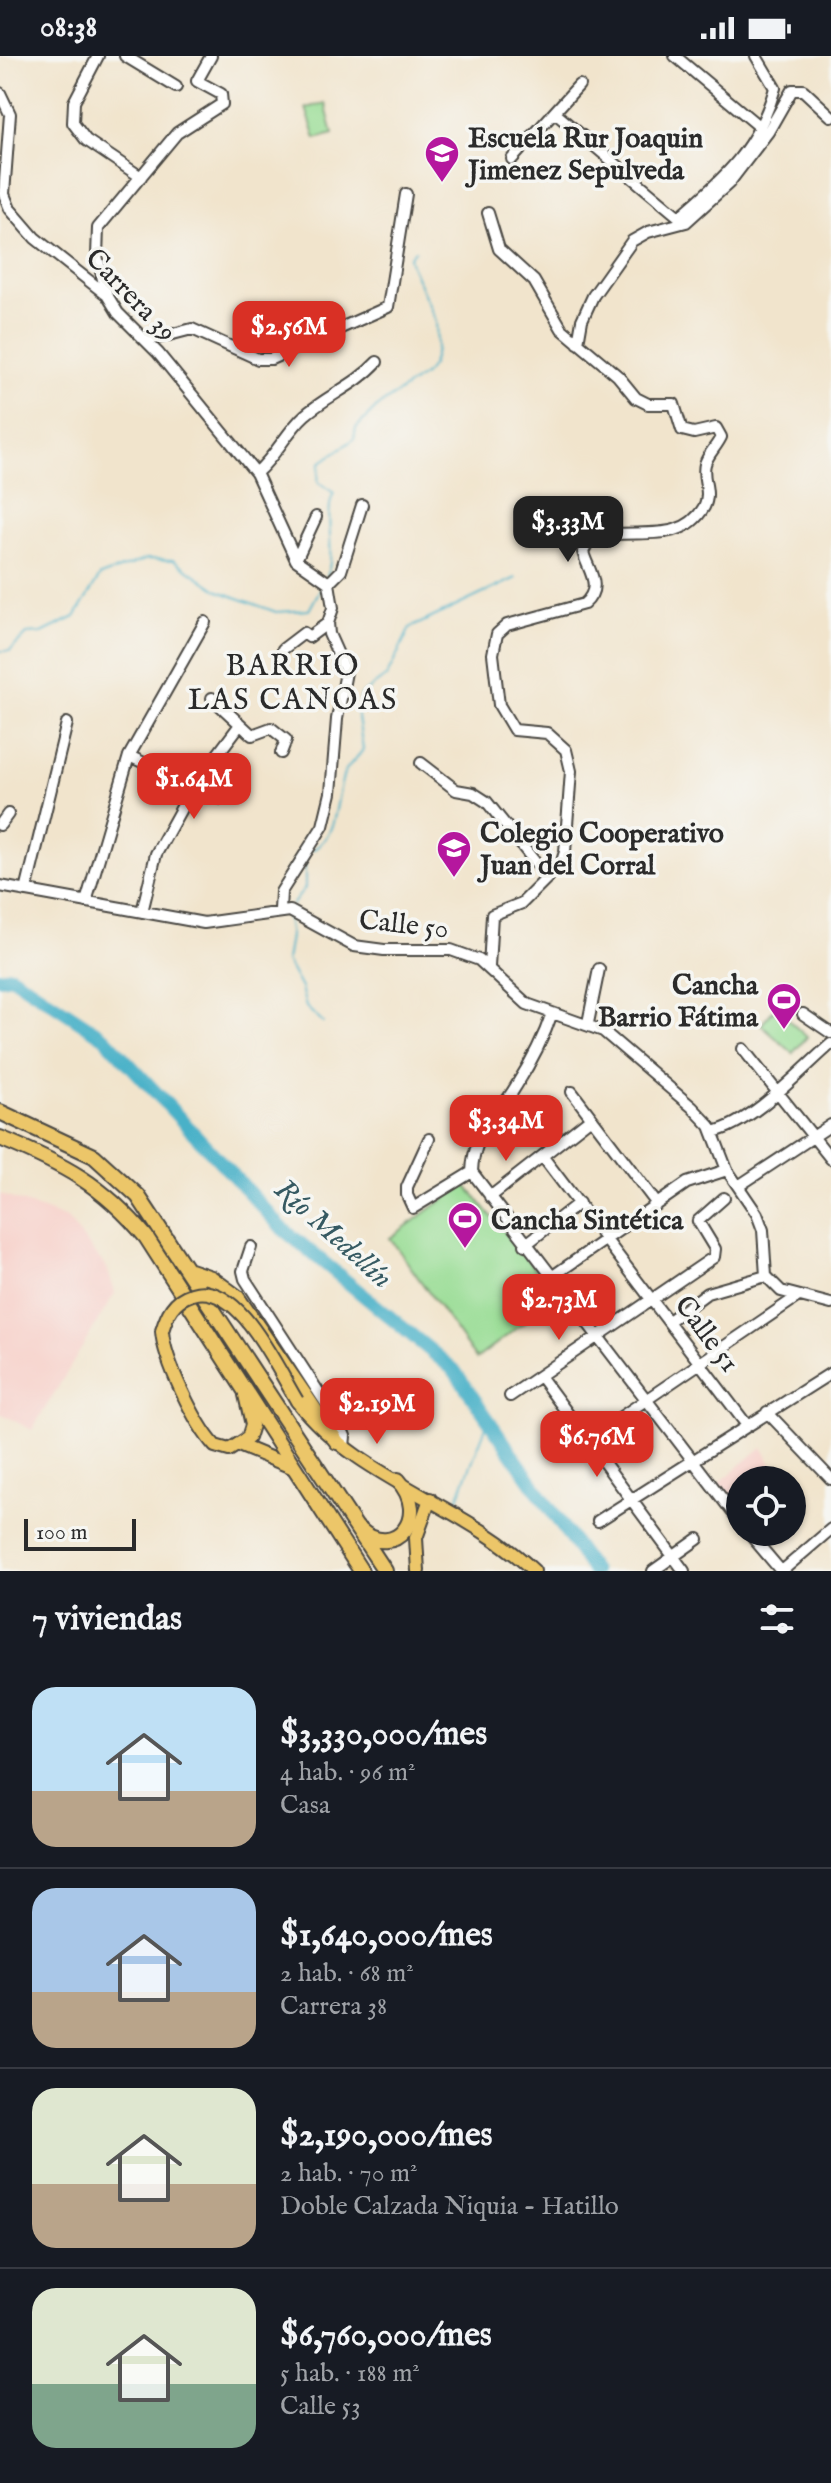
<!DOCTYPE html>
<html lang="es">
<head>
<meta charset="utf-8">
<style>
	:root { --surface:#171b24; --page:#242831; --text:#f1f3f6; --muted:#9ea1a6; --line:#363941; --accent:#d93025 }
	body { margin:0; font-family:"IM FELL English",serif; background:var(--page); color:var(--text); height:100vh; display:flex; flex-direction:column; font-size:30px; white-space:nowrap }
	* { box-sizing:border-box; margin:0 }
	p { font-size:26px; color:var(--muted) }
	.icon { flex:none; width:44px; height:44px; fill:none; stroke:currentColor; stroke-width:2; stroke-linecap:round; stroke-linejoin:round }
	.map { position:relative; height:1515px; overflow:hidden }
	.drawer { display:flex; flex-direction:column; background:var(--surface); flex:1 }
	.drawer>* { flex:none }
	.fabs { position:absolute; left:726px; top:1410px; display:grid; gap:16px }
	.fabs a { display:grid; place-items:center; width:80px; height:80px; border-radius:50%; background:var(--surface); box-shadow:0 2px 6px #0004; font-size:40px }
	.scale { position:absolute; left:24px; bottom:20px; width:112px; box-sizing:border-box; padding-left:8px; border:4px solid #2b2b2b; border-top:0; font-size:22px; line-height:28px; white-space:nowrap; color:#2b2b2b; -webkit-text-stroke:6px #f6f6f2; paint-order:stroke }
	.price { position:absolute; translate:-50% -68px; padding:0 18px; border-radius:16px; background:var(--accent); color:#fff; font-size:26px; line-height:52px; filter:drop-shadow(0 2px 4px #0008) }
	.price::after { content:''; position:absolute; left:50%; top:48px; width:24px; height:18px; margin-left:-12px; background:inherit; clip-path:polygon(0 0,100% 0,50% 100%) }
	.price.current { background:#222; color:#fff }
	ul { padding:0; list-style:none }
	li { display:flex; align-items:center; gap:24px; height:200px; padding:0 32px }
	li+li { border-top:2px solid var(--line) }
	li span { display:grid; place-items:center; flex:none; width:224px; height:160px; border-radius:24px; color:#555 }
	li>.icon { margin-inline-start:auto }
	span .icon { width:96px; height:96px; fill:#fffc; stroke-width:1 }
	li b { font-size:34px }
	h2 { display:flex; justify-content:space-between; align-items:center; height:96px; padding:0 32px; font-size:34px }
	.status { display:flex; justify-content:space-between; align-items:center; height:56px; padding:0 40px; background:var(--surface); direction:ltr }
	.status svg { height:22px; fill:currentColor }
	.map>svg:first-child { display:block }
</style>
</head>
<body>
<div class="status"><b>08:38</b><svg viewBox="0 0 49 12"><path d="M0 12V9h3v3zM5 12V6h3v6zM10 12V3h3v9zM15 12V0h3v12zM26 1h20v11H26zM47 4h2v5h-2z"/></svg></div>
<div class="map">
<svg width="831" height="1515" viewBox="0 0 831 1515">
	<rect width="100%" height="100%" fill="#f6f6f2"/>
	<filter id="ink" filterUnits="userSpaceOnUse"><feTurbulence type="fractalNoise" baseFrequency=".0125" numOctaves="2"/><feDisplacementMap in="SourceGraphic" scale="16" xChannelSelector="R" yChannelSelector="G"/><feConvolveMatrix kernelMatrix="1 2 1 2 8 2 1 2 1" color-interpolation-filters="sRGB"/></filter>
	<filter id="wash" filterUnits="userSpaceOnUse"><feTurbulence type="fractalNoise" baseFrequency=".006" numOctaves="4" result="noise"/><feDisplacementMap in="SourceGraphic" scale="32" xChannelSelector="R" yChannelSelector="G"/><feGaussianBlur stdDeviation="1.8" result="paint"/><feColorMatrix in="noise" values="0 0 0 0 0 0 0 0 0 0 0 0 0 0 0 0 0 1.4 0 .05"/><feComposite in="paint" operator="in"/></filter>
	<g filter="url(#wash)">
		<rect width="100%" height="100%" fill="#f1e4cc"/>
		<path fill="#f7d0c9" d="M0,1138l67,25 40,49 8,25 -83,137 -32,-17z
			M762,1391l19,33h-41v33l-23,-28z"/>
		<path fill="#9add95" stroke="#628460" stroke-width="2" d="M325,47l8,31 -17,5 -10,-31z
			M775,952l32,29 -14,16 -32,-28z
			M465,1128l93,113 -82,62 -86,-121z"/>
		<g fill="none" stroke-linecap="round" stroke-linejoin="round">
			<path stroke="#49b1c8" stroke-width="2" d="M327,520c9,-25 -4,-66 7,-83l-16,-11 2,-19 34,-24 2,-11 21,-21 47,-32 8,-10 5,-19 -1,-25 -25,-56 -2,-8 6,-7
				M0,595h10l17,-17 15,-1 33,-16 25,-41 47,-17 27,1 45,31 57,21 33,-2 14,-26
				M313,794c27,-18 21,-49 31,-76 4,-11 14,-15 19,-25l-6,-38 5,-17 25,-18 23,-48 106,-50
				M292,849l13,-17v-27
				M287,861l3,19 -4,25 15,27 5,19 17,16
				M454,1452l35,-89"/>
			<path stroke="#49b1c8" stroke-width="14" d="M0,922l11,-2 94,62 178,191 171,141 139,201"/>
		</g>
	</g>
	<g filter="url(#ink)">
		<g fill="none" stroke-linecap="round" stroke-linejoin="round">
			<g stroke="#494743" stroke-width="14">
				<path id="minor" d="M98,0l-24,46 -1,21 13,17 55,37
					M125,0l51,31
					M675,0l86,72
					M0,37l10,21 -6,80 6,15 25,29 72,57 11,18 40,40 98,120 40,87 33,23 4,25 -5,15 1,11 17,38 -9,47 -6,74 -8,33 -42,66 -1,18
					M555,57l124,104c46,-39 79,-69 96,-129l-19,-32
					M512,103l67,-74
					M488,157l11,36 35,32 28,48 56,47 18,22 12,6h26l8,26 12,3 22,-5 5,9c-4,9 -13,17 -16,27 -4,15 7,27 -1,43 -25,43 -78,16 -115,33l-6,12c5,19 21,34 1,52l-77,21 -10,9 -4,20 6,51 15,25 33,3 19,17 5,21 -6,81 -4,12 -39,39 -30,12 -3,52
					M107,239l-10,-39 1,-28 79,-95 45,-29 -1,-10 -24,-13 14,-25
					M146,285l46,-12 66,30h13l117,-52 18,-113
					M578,287l4,-23 11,-24 39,-55 16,-9 38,-10 43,-39 39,-51 24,-42h11l28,26
					M256,417c20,-17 31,-42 49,-58 23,-20 51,-30 72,-53
					M296,504l20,-43
					M329,527l12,-12 21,-66
					M283,593l21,-16 5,4 19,-14
					M212,642l40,37 19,-7 15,12 -5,13
					M129,700l93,43
					M421,707l35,27 17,3 14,9 60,75
					M0,769l8,-11
					M0,830l204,37 86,-12 64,35 30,4h67l28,10 48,44 76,27 89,76 18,19 17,44 30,44 6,16 3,46 15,15 50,13
					M26,835l41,-168
					M86,846l43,-146 76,-134
					M142,856l14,-58 37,-67 46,-61
					M803,958l28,19
					M588,967l11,-54
					M743,993l88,110
					M572,1036l85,112
					M713,1076c40,-9 87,-61 118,-88
					M429,1083l-22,48v8l6,13 59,-36
					M543,1101l203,267
					M472,1116l268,350
					M472,1116c1,-39 25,-54 44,-86 14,-22 28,-49 36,-73
					M740,1129l91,-60
					M490,1141l101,-79
					M525,1189l54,-42
					M251,1191l-8,24 2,8 95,146 5,11 -1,11
					M550,1222l137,-95 40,-13
					M669,1265l38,-28 59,-17
					M540,1320l144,195
					M510,1340l204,-139 1,-8 -17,-28 26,-23
					M767,1356l64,67
					M565,1399l232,-158
					M598,1465l233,-148
					M748,1476l33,39
					M653,1515l45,-32
					M782,1515l49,-42"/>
			</g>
			<g stroke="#494743" stroke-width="16">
				<path id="major" d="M162,1275c2,29 33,93 53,115l14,4 19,-12 4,-13 -7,-30
					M297,1345c60,78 167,103 237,170
					M241,1390l53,22
					M418,1515l-2,-33 14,-39"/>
			</g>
			<g stroke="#494743" stroke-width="18">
				<path id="highway" d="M0,1056l94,44 44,40 247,375
					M0,1082c63,26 102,46 146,99l215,334
					M190,1215l21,7 26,19 100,145
					M360,1474c35,31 71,-14 38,-50"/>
			</g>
			<use href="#minor" stroke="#fff" stroke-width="10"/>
			<use href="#major" stroke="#ecc669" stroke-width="12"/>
			<use href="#highway" stroke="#ecc669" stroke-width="14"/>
			<g stroke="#494743" stroke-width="16" stroke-linecap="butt">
				<path id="major-bridge" d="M162,1275c5,-17 11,-31 30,-37 46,-15 85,75 105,107"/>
			</g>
			<use href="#major-bridge" stroke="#ecc669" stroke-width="12"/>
		</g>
	</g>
	<defs>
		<g id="school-pin" transform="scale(1.8)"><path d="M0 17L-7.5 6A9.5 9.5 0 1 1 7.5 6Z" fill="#b5179e" stroke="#f6f6f2"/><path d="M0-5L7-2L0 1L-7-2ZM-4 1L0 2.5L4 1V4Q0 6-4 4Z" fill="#fff"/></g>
		<g id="stadium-pin" transform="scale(1.8)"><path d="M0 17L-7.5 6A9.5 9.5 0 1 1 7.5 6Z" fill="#b5179e" stroke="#f6f6f2"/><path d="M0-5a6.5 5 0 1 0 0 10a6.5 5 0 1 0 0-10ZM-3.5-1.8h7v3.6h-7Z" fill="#fff"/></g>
	</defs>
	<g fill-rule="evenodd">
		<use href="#school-pin" x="442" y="97"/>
		<use href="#school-pin" x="454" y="792"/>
		<use href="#stadium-pin" x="784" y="944"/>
		<use href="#stadium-pin" x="465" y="1163"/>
	</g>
	<g text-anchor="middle" stroke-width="7" stroke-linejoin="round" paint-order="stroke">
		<g font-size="28" font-weight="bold" fill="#2b2b2b" stroke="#f6f6f2" text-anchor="start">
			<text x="468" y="91">Escuela Rur Joaquin<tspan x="468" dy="32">Jimenez Sepulveda</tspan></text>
			<text x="480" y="786">Colegio Cooperativo<tspan x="480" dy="32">Juan del Corral</tspan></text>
			<text x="758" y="938" text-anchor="end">Cancha<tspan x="758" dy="32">Barrio Fátima</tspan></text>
			<text x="491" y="1173">Cancha Sintética</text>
		</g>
		<g font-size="28" fill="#2b2b2b" stroke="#f6f6f2">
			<text transform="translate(132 238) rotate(46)" y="10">Carrera 39</text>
			<text transform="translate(404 867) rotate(6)" y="10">Calle 50</text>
			<text transform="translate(708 1277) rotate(53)" y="10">Calle 51</text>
		</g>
		<g font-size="30" letter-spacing="2" fill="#2b2b2b" stroke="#f6f6f2">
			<text x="293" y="619">BARRIO<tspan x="293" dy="34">LAS CANOAS</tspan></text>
		</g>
		<g font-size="30" font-style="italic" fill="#365a62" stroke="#f6f6f2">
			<text transform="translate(334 1177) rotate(42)" y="10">Río Medellín</text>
		</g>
	</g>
</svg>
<div class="fabs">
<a><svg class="icon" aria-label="locate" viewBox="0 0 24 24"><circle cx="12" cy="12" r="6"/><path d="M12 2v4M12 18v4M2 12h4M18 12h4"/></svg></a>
</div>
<div class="scale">100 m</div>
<b class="price" style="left:289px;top:313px">$2.56M</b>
<b class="price current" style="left:568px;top:508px">$3.33M</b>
<b class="price" style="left:194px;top:765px">$1.64M</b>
<b class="price" style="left:506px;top:1107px">$3.34M</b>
<b class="price" style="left:559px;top:1286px">$2.73M</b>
<b class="price" style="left:377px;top:1390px">$2.19M</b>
<b class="price" style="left:597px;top:1423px">$6.76M</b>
</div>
<section class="drawer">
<h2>7 viviendas<svg class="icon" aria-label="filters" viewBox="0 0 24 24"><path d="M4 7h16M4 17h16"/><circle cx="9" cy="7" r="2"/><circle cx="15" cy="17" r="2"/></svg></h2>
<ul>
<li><span style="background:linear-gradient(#bfe0f5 65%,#b9a48a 0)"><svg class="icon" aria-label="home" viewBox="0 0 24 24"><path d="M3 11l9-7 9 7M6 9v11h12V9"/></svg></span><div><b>$3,330,000/mes</b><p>4 hab. · 96 m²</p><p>Casa</p></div></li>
<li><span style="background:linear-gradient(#a9c7e8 65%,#b9a48a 0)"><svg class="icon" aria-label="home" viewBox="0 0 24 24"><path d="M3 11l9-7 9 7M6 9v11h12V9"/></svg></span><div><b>$1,640,000/mes</b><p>2 hab. · 68 m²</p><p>Carrera 38</p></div></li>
<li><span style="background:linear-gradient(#dfe7d0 60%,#b9a48a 0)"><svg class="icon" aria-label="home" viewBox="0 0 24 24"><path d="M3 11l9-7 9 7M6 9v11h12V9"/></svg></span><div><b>$2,190,000/mes</b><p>2 hab. · 70 m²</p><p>Doble Calzada Niquia - Hatillo</p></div></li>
<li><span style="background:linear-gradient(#dfe7d0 60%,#7fa58c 0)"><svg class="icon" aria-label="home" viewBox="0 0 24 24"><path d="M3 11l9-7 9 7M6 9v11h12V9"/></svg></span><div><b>$6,760,000/mes</b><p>5 hab. · 188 m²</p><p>Calle 53</p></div></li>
</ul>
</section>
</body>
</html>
